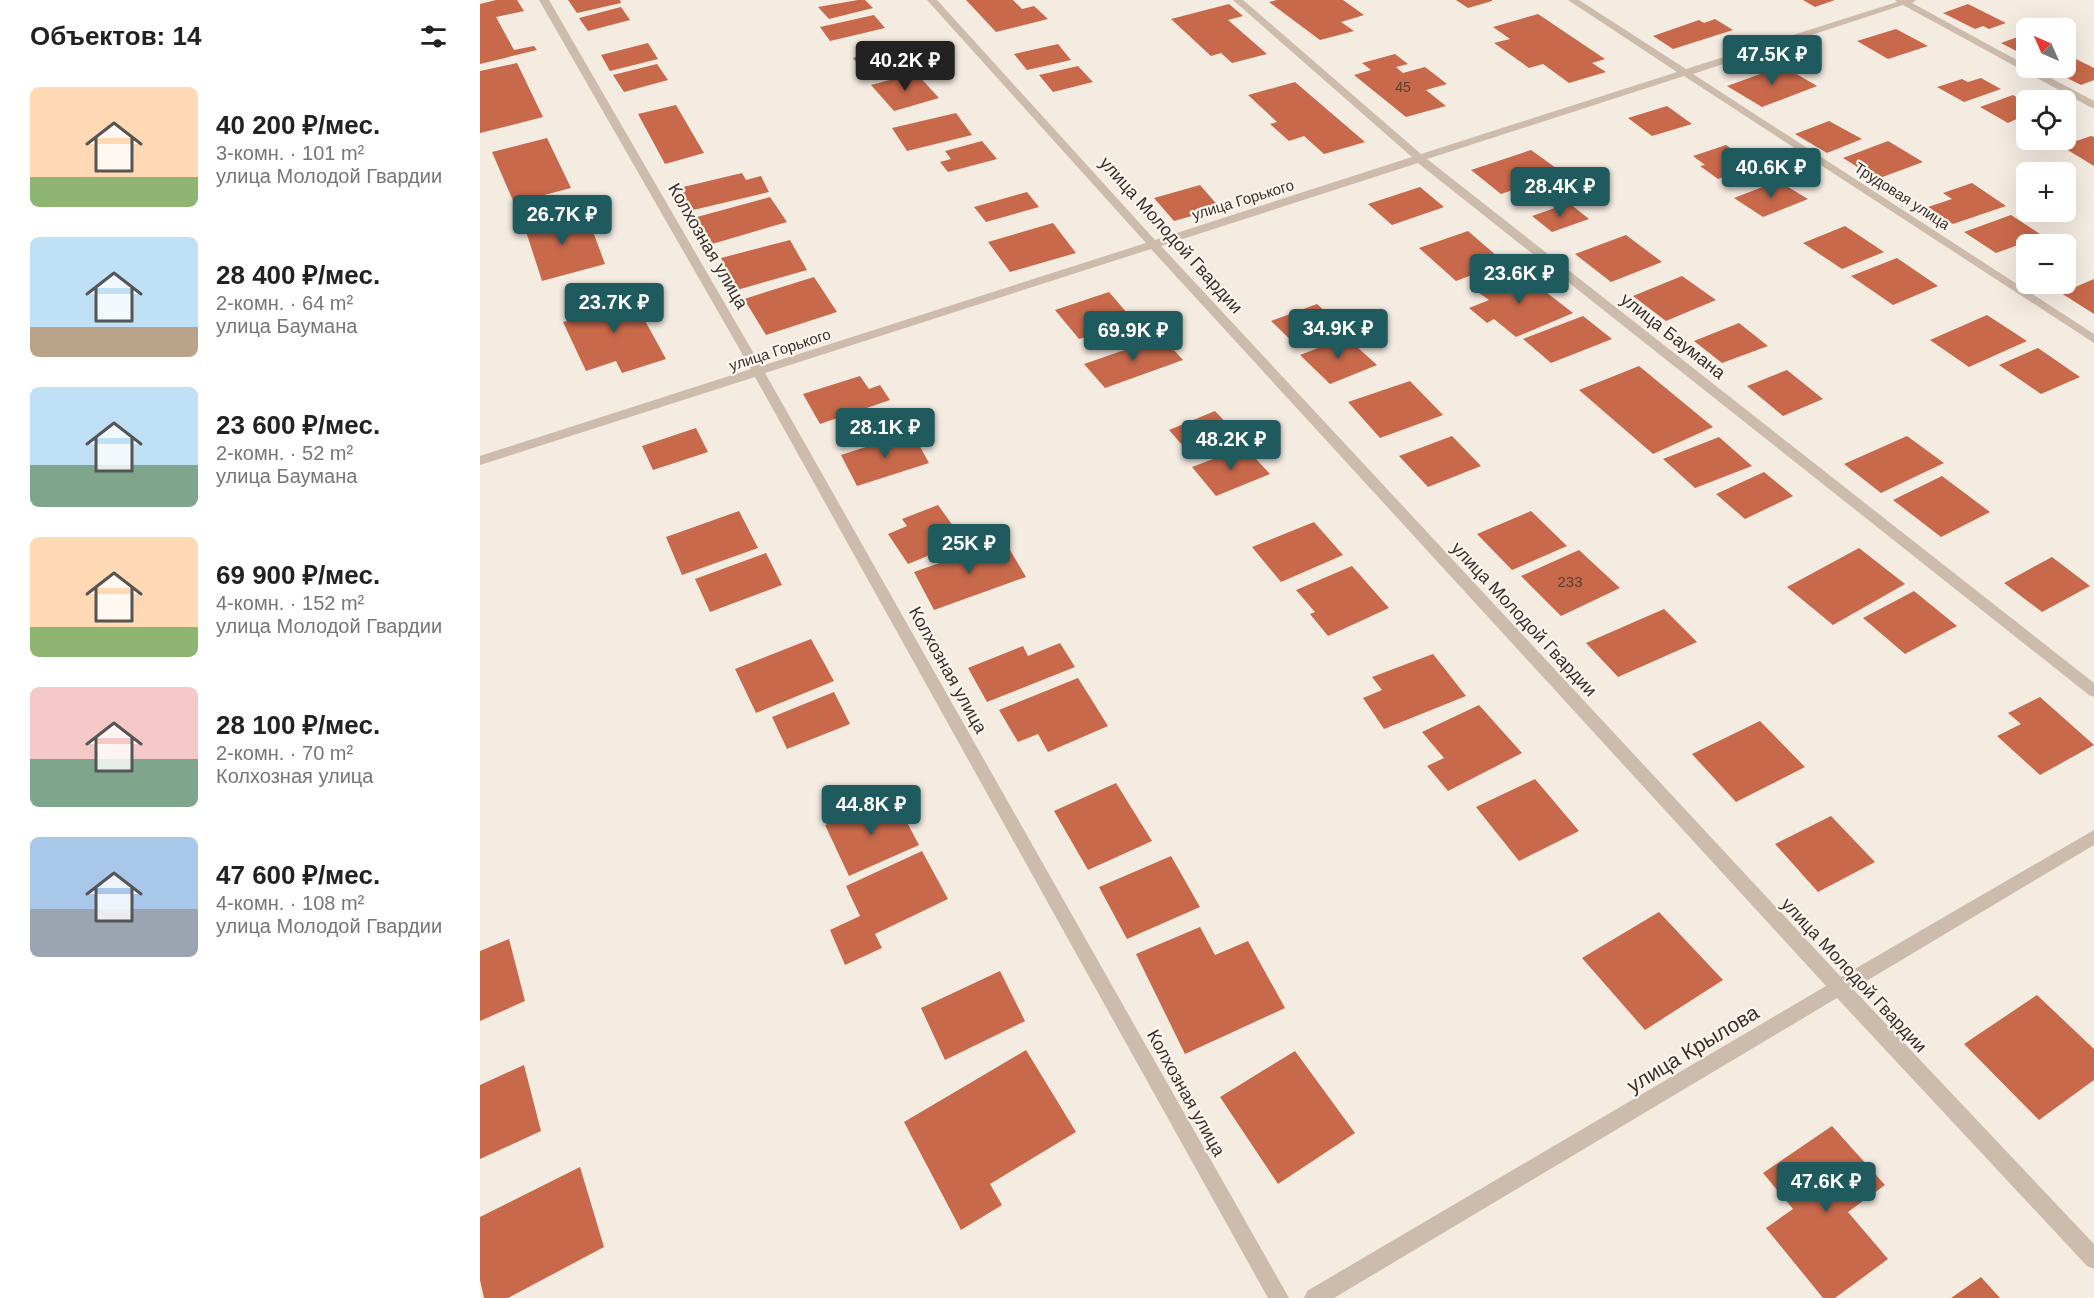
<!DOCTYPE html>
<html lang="ru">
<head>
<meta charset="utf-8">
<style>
	:root { --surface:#fff; --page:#f6f6f6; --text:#222; --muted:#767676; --accent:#1f5a5e }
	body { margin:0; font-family:Arial,sans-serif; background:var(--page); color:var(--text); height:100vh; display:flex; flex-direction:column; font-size:22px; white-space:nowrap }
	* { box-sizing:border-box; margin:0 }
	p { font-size:20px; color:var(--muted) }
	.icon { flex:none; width:33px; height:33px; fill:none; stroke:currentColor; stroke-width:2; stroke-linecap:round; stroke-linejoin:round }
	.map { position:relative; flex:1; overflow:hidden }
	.details { display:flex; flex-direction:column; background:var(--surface); width:480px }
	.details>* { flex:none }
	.needle { width:39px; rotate:315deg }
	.tools { position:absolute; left:1536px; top:18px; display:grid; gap:12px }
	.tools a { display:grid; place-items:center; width:60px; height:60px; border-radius:9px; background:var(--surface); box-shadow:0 6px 24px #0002; font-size:30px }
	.price { position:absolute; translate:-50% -51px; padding:0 14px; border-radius:6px; background:var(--accent); color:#fff; font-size:20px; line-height:39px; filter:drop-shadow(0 2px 3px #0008) }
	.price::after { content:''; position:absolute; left:50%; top:36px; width:18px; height:14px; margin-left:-9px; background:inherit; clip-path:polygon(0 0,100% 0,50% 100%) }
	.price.active { background:#222; color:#fff }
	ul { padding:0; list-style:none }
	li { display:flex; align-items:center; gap:18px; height:150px; padding:0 30px }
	li span { display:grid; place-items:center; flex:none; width:168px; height:120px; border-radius:9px; color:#555 }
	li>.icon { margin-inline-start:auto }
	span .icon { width:72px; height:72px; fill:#fffc; stroke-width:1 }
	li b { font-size:26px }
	h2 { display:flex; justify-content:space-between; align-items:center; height:72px; padding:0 30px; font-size:26px }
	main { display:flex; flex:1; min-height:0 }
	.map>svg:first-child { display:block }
</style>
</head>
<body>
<main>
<section class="details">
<h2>Объектов: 14<svg class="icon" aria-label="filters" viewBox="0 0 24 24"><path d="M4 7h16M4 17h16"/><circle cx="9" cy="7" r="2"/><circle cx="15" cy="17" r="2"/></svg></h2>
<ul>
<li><span style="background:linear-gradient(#ffd9b3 75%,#8fb573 0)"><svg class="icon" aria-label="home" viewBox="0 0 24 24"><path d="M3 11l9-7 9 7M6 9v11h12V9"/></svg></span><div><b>40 200 ₽/мес.</b><p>3-комн. · 101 m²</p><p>улица Молодой Гвардии</p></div></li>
<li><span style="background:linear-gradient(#bfe0f5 75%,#b9a48a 0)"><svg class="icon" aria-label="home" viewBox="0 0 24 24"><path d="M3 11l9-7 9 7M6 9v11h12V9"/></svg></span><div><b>28 400 ₽/мес.</b><p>2-комн. · 64 m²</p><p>улица Баумана</p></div></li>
<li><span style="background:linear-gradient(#bfe0f5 65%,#7fa58c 0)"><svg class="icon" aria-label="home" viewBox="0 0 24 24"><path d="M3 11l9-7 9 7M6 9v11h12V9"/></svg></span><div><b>23 600 ₽/мес.</b><p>2-комн. · 52 m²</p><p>улица Баумана</p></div></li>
<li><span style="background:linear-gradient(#ffd9b3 75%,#8fb573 0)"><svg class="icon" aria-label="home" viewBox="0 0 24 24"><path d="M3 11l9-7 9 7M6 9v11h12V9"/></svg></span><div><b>69 900 ₽/мес.</b><p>4-комн. · 152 m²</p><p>улица Молодой Гвардии</p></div></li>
<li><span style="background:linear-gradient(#f6c9c9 60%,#7fa58c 0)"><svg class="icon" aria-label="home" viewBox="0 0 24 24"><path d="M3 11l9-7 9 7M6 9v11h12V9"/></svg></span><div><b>28 100 ₽/мес.</b><p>2-комн. · 70 m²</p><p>Колхозная улица</p></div></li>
<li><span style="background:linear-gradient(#a9c7e8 60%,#9aa5b1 0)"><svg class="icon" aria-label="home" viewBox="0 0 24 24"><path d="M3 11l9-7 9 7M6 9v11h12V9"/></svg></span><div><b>47 600 ₽/мес.</b><p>4-комн. · 108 m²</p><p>улица Молодой Гвардии</p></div></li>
</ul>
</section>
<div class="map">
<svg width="1614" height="1298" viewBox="0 0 1614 1298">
	<rect width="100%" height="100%" fill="#f4ebe1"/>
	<path fill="#c8694b" d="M16,0h21l7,11 -28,6 18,33 20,-4 3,4 -57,14v-60z
		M88,0h52l1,3 -44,10z
		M378,0h7l8,8 -44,11 -11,-12z
		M486,0h47l9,9 12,-3 14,13 -52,13z
		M797,0h66l21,15 -23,7 13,9 -34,9 -51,-38z
		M976,0h36v1l-24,7z
		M1323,0h32l-20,7z
		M749,4l14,12 -15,4 39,34 -35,9 -11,-10 -10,3 -40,-37z
		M1488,4l38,19 -17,6 -6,-3 -8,3 -32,-16z
		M141,7l9,13 -42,11 -9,-13z
		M1058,14l67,45 -13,4 14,9 -37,11 -26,-19 -14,4 -35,-25 16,-4 -17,-12z
		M394,15l11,13 -55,13 -10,-14z
		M1235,19l18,11 -60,19 -20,-13 46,-16 5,3z
		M1416,29l32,17 -40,13 -31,-18z
		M1546,34v22l-25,-13z
		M168,43l10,16 -48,12 -9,-16z
		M578,44l13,16 -44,10 -13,-16z
		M422,45l16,18 -50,13 -15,-18z
		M915,54l13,10 -12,3 7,6 22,-6 22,17 -21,6 20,16 -40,11 -52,-42 17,-5 -9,-7z
		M1592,57l22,11v12l-13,5 -34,-17h19v-9z
		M37,63l26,54 -63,16v-62z
		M177,64l11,16 -44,12 -11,-17z
		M598,66l15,16 -40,10 -14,-17z
		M1303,66l34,20 -55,21 -35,-21z
		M436,73l23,25 -45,13 -23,-26z
		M1501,78l20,11 -37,13 -27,-15 25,-8 6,3z
		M815,82l70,60 -41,12 -20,-18 -15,5 -19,-17 7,-2 -29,-27z
		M1533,95l13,8v19l-7,-4 -11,5 -28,-16z
		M196,105l28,48 -39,11 -27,-50z
		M1187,106l25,18 -40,12 -24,-18z
		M476,113l16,22 -65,16 -15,-23z
		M1349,121l33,18 -35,14 -32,-19z
		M1611,136l3,1v29l-33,-20z
		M67,138l24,50 -57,15 -22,-51z
		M502,141l15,18 -49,13 -8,-10 11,-3 -6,-8z
		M1408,141l35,21 -46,17 -34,-21z
		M1246,145l30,21 -38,13 -18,-13 5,-1 -12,-9z
		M1051,150l32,23 -62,21 -30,-24z
		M262,173l4,7 15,-4 8,16 -80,19 -10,-23z
		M1298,181l30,18 -45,18 -29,-19z
		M1492,183l34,23 -53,18 -25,-17 24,-8 -9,-6z
		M720,185l20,23 -46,13 -20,-23z
		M940,187l24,20 -52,18 -24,-21z
		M547,192l12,15 -53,15 -12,-15z
		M290,197l17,25 -75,22 -15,-27z
		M1089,203l20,16 -37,13 -20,-16z
		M73,212l5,13 30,-7 17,46 -63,17 -20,-62z
		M1531,215l32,21 -47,17 -32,-21z
		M573,223l23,30 -66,19 -22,-30z
		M1365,226l39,26 -42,17 -39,-26z
		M988,231l37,32 -49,18 -37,-33z
		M1146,235l36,27 -51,20 -36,-28z
		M310,240l17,30 -70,20 -16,-32z
		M1417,258l41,28 -45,19 -42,-29z
		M1040,272l53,41 -57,24 -22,-18 -7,4 -18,-15 20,-8 -14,-10z
		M1202,276l34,24 -50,21 -33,-25z
		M334,277l23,35 -71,23 -22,-36z
		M1614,279v35l-33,-21z
		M146,286l40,73 -44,14 -6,-12 -30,10 -23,-49 36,-10 -8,-15z
		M629,292l25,29 -55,18 -24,-29z
		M837,304l27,25 -46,18 -27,-26z
		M1507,315l40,26 -58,26 -39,-27z
		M1103,316l29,23 -61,24 -28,-24z
		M1259,323l29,23 -46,17 -28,-22z
		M682,337l21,23 -78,28 -21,-24z
		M866,337l31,28 -47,19 -30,-29z
		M1558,348l42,29 -39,17 -42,-29z
		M1159,366l74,61 -60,27 -74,-64z
		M1307,370l36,29 -40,17 -36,-30z
		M380,376l9,13 11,-4 10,15 -70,24 -17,-30z
		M930,381l33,34 -63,23 -32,-36z
		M735,411l23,24 -48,19 -21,-24z
		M216,428l12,24 -55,18 -11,-24z
		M432,432l17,31 -72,23 -16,-31z
		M972,436l29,30 -53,21 -29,-31z
		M1427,436l37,27 -63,30 -37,-29z
		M1239,437l33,29 -57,22 -32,-29z
		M765,447l25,27 -54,22 -24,-29z
		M1284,472l29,24 -48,23 -29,-25z
		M1462,476l48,36 -49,25 -48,-37z
		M458,505l26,36 -56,23 -20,-30 19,-8 -5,-7z
		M259,511l19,37 -76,27 -16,-38z
		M1051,511l36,35 -55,24 -35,-36z
		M834,522l29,33 -62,27 -29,-35z
		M524,540l22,37 -92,33 -20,-38z
		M1379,548l46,36 -72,41 -46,-38z
		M1099,550l41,38 -59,28 -40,-40z
		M286,553l16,32 -72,27 -15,-33z
		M1572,557l38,29 -48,26 -38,-29z
		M872,566l37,42 -61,28 -18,-22 5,-2 -19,-22z
		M1434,591l43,35 -52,28 -42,-36z
		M1184,609l33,33 -79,35 -32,-34z
		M331,639l23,42 -78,32 -21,-44z
		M580,643l15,24 -88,35 -19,-34 55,-22 5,10z
		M953,654l33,42 -82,33 -21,-31 19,-8 -10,-13z
		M598,678l30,48 -60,26 -10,-18 -20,8 -19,-32z
		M354,692l16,32 -63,25 -15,-32z
		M1560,697l54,48 -54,30 -43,-39 24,-12 -13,-11z
		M999,705l43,48 -74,38 -21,-25 17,-8 -22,-26z
		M1280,721l45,46 -69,35 -44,-48z
		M1055,779l44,52 -60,30 -43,-54z
		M636,783l36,58 -64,29 -34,-59z
		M413,796l26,49 -70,31 -24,-51z
		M1351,816l44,46 -57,30 -43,-48z
		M442,851l26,48 -73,35 7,14 -37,17 -15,-35 30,-14 -14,-30z
		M691,856l29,51 -73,32 -28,-52z
		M1179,912l64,68 -78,50 -63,-72z
		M720,927l15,28 33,-14 37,67 -100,46 -49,-100z
		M29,939l16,62 -45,20v-70z
		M520,971l25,50 -80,39 -24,-52z
		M1557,995l57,54v31l-55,40 -75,-76z
		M546,1050l50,82 -86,52 12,21 -41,25 -57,-108z
		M815,1051l60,82 -77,51 -58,-87z
		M44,1065l17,66 -61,28v-74z
		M1352,1126l53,59 -37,27 40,47 -53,39h-12l-57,-70 27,-19 -30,-36z
		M100,1167l24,80 -96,51h-24l-4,-18v-63z
		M1501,1277l19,21h-49z"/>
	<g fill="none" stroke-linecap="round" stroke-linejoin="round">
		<path fill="#cdbbac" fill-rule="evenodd" d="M59,0h10l212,366 385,-123 -219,-243h10l218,240 257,-83 -179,-157h10l178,154 256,-82 -109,-72h11l107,69 211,-67 -2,-2h21l-4,3 114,62v3h6l62,33v7l-4,-1 -187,-102 -210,69 401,260v9l-410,-267 -257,83 667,524v14l-5,-2 -671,-532 -257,83 680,731 253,-147v15l-241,144 241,255v25l-7,-3 -250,-268 -503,300h-30l3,-7 519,-305 -675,-737 -386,124 524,925h-21l-513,-921 -275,88v-9l271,-87z"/>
	</g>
	<g text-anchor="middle" stroke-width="4.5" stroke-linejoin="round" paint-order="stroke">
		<g font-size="14" fill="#5e3e33">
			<text x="923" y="92">45</text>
		</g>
		<g font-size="15" fill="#3b302b" stroke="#fbf5ee">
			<text transform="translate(1422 196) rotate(33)" y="5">Трудовая улица</text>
			<text transform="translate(763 200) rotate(-17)" y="5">улица Горького</text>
			<text transform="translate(300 350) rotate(-18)" y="5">улица Горького</text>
		</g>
		<g font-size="15" fill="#5e3e33">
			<text x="1090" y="587">233</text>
		</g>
		<g font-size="18" fill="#3b302b" stroke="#fbf5ee">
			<text transform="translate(691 235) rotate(48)" y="6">улица Молодой Гвардии</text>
			<text transform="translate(228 246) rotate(60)" y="6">Колхозная улица</text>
			<text transform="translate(1193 336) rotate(38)" y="6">улица Баумана</text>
			<text transform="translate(1044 619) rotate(47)" y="6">улица Молодой Гвардии</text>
			<text transform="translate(468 670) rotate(61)" y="6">Колхозная улица</text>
			<text transform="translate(1374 975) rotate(47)" y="6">улица Молодой Гвардии</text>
			<text transform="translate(706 1093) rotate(61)" y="6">Колхозная улица</text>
		</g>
		<g font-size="21" fill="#3b302b" stroke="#fbf5ee">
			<text transform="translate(1213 1049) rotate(-31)" y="7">улица Крылова</text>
		</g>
	</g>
</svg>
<div class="tools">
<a><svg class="needle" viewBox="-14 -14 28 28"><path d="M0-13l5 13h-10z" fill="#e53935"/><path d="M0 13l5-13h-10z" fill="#767676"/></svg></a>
<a><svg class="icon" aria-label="locate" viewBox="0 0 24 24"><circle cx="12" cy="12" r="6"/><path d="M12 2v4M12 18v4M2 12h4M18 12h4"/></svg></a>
<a>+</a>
<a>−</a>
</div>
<b class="price" style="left:1292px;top:86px">47.5K ₽</b>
<b class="price active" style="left:425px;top:92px">40.2K ₽</b>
<b class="price" style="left:1291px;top:199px">40.6K ₽</b>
<b class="price" style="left:1080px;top:218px">28.4K ₽</b>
<b class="price" style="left:82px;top:246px">26.7K ₽</b>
<b class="price" style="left:1039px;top:305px">23.6K ₽</b>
<b class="price" style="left:134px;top:334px">23.7K ₽</b>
<b class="price" style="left:858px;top:360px">34.9K ₽</b>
<b class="price" style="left:653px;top:362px">69.9K ₽</b>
<b class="price" style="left:405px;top:459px">28.1K ₽</b>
<b class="price" style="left:751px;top:471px">48.2K ₽</b>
<b class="price" style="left:489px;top:575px">25K ₽</b>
<b class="price" style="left:391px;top:836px">44.8K ₽</b>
<b class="price" style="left:1346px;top:1213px">47.6K ₽</b>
</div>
</main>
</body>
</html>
